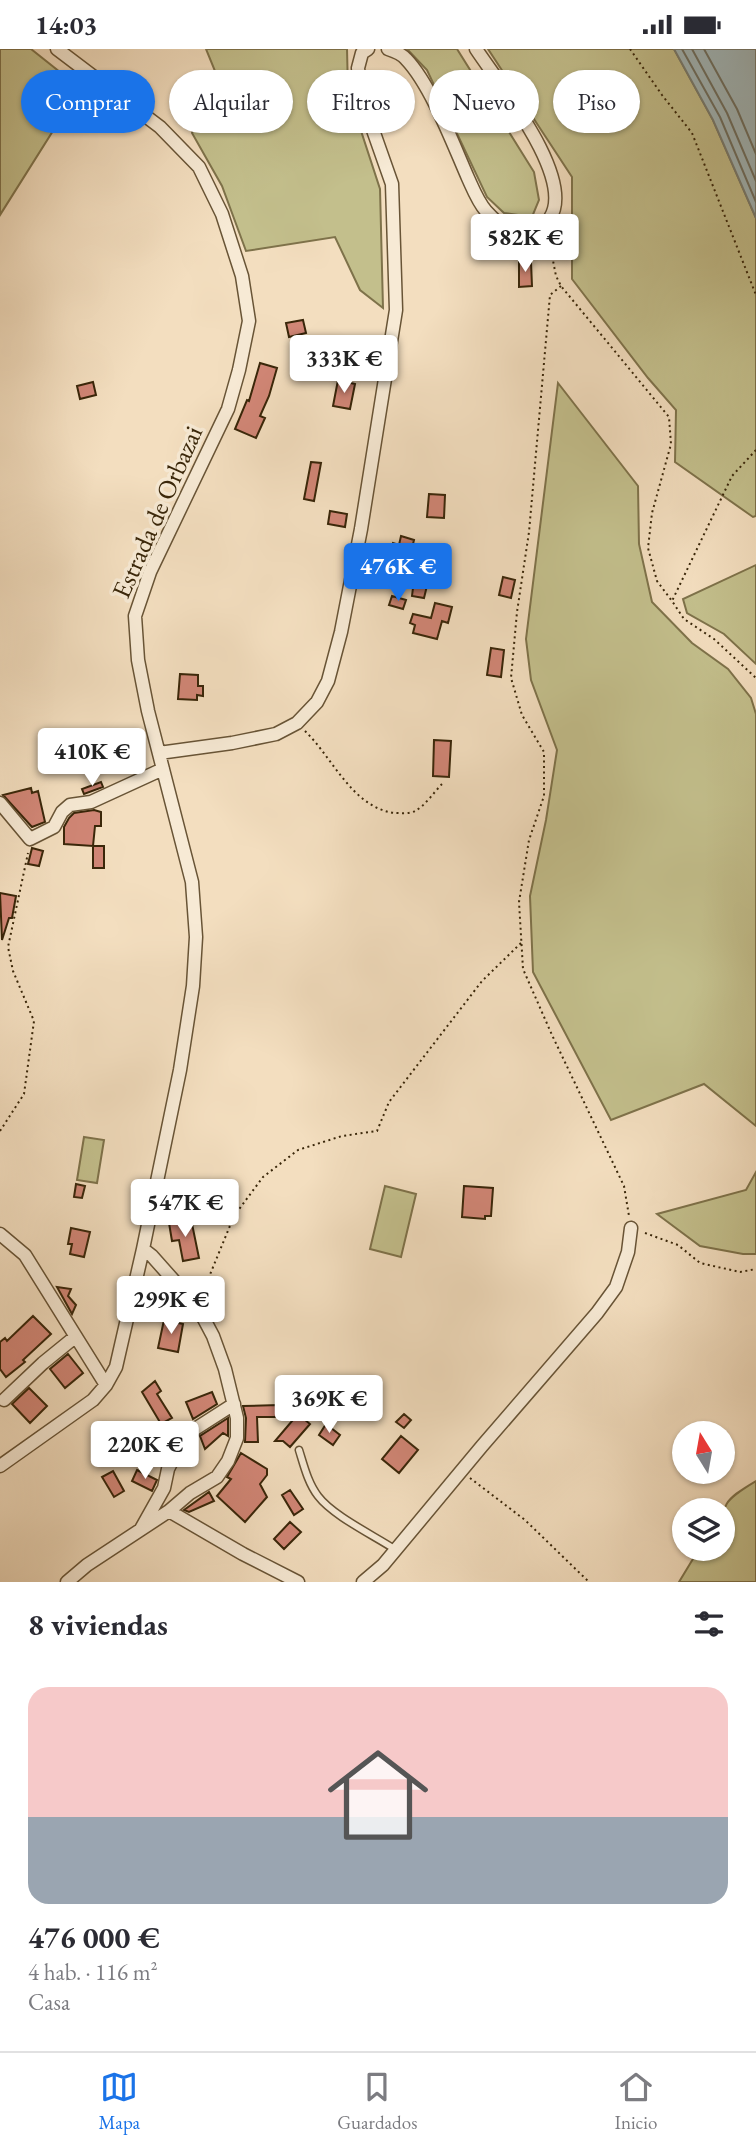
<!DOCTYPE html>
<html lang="es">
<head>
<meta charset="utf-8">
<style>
	:root { --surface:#fff; --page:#f2f2f3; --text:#2b2b33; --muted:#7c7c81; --line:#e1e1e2; --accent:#1a73e8 }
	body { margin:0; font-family:"EB Garamond",serif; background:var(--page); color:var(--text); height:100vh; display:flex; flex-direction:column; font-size:26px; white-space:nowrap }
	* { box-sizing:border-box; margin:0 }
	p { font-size:23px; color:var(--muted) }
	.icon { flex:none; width:38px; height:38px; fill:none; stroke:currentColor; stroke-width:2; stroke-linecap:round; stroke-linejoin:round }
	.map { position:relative; height:1533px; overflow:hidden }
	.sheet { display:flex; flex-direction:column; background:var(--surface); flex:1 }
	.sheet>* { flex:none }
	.guide { position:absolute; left:21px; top:21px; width:714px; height:63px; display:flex; gap:14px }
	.needle { width:46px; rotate:349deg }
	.tools { position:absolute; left:672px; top:1372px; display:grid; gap:14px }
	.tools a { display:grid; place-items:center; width:63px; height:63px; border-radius:50%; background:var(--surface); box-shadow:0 2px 5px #0004; font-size:35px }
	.price { position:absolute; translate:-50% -60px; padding:0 16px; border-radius:7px; background:#fff; color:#222; font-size:23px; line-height:46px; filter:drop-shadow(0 2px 4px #0008) }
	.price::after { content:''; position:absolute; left:50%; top:42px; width:21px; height:16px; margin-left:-10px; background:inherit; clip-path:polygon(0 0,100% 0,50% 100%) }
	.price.current { background:var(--accent); color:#fff }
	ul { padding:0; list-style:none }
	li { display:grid; align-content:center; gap:14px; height:371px; padding:0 28px }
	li+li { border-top:2px solid var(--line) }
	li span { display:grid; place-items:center; height:217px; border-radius:21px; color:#555 }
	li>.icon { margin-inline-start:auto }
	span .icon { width:126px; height:126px; fill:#fffc; stroke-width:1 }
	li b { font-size:30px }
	h2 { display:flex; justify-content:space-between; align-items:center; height:84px; padding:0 28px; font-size:30px }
	.tag { padding:0 24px; border-radius:32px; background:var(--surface); box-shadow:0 2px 5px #0004; font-size:24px; line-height:63px }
	.tag.current { background:var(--accent); color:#fff }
	.status { display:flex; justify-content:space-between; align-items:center; height:49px; padding:0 35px; background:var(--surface); direction:ltr }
	.status svg { height:19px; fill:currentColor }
	.tabs { display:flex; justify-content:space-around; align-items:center; height:98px; border-top:2px solid var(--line); background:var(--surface); font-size:19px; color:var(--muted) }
	.tabs a { display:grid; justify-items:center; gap:4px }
	.tabs .current { color:var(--accent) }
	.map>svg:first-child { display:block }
</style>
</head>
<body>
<div class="status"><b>14:03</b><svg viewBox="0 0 49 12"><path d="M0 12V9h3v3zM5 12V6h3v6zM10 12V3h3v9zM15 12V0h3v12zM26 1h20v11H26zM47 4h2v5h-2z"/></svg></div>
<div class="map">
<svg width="756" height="1533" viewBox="0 0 756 1533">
	<rect width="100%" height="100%" fill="#f3debf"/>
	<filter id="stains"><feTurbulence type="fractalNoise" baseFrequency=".00286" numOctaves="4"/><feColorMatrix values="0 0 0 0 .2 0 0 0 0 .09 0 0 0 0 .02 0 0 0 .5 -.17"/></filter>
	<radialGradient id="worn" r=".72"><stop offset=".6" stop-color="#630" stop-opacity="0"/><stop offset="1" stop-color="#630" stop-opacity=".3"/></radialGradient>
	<path fill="#c3bf8c" stroke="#7e724a" stroke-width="2" d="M0,0h31l49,39 -80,127z
		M206,0h141l1,42 32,98 3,119 -23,-18 -25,-53 -89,14 -24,-65 -30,-53 23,-62z
		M407,0h50l77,123 5,28 -7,17 -28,-4 -17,-16 -60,-127z
		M488,0h186l39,71 43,98v298l-3,1 -78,-55 1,-52 -28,-32 -76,-99v-102z
		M558,334l80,103 1,58 13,58 40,41 36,26 23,29 5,16v412l-52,-42 -93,36 -78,-148 -3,-76 16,-76 11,-70 -26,-70 -5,-41z
		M756,516v99l-32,-30 -37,-21 -4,-14z
		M84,1088l20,3 -7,43 -20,-3z
		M756,1123v82h-13l-43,-8 -43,-32 89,-24z
		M385,1137l31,8 -15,63 -31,-8z
		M756,1432v101h-77l20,-33h24c0,-43 -6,-45 33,-68z"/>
	<path fill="#a1b9bd" stroke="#777e75" stroke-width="2" d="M674,0h82v169l-43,-98z"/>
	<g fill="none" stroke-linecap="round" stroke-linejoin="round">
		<path stroke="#6d7063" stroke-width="2" d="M682,0l38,68 36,85
			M692,0l35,64 29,68
			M704,0l33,60 19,45"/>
	</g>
	<path fill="#d18676" stroke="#392609" stroke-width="2" d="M519,213h12l1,24 -13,1z
		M303,271l3,13 -17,4 -3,-14z
		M260,314l17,5 -8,28 -9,20 5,2 -9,20 -21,-9 12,-29 2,1z
		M338,331l17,4 -5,25 -17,-3z
		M93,333l3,13 -16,4 -3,-13z
		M311,413l10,1 -7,38 -10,-2z
		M429,445l16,1 -1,23 -17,-1z
		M330,462l17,3 -2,13 -17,-3z
		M401,487l13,4 -2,8 3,1 -4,16 20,4 -7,29 -12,-2 2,-16 -29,-8 8,-29 6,2z
		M503,528l12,3 -4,18 -12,-3z
		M392,547l14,4 -3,9 -14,-4z
		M435,554l17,4 -4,16 -6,-2 -5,18 -24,-6 2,-8 -5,-2 3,-9 18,4z
		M491,599l13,2 -3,27 -14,-2z
		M180,625l18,1v11h5v10l-6,-1v5l-19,-1z
		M434,691l17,1 -2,36 -16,-1z
		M101,733l2,5 -19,7 -2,-5z
		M31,739l1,5 6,-2 7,31 -13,5 -29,-32z
		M94,761l7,2v14h-6l-2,20 -29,-2v-17l5,-9 5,-5z
		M93,797h11v22h-11z
		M32,799l11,3 -4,15 -11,-2z
		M0,844l16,3 -4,22h-3l-7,22z
		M76,1135l9,2 -3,12 -8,-1z
		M464,1137l29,2 -2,28h-6v3l-23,-2z
		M191,1170l8,39 -16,3 -4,-21 -7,1 -3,-18z
		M71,1179l19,4 -6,25 -14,-3 2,-10h-4z
		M57,1238l14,2 -3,7 8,9 -4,9z
		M33,1267l18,18 -28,26 2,2 -19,15 -6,-8v-27l5,-4 2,3z
		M164,1271l19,4 -5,28 -20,-4z
		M68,1305l15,19 -18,15 -15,-19z
		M155,1332l6,10 -4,3 15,24 -11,6 -19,-32z
		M29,1339l18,18 -17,17 -18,-19z
		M212,1343l5,12 -24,15 -7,-17z
		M279,1356v12h-22l1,25h-13l1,-24 -3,-12z
		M298,1365l12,10 -20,23 -7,-6h-8z
		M404,1365l7,6 -7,8 -8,-6z
		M228,1369v18l-5,-3 -18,16 -5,-13z
		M326,1375l14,11 -7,10 -14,-10z
		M401,1387l17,14 -19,23 -17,-14z
		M241,1404l26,16v6l-7,9 7,13 -22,25 -28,-26 14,-17 -4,-2z
		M137,1421l20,10 -5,11 -20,-10z
		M113,1422l11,20 -10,6 -12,-20z
		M290,1441l13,19 -9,6 -12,-20z
		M209,1443l5,9 -25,11 -5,-2z
		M290,1473l11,10 -17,17 -10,-10z"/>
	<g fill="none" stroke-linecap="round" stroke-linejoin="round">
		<g stroke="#685436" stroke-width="9">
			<path id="lane" d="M299,1401c5,16 9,33 19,46 15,20 57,40 78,54"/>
		</g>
		<g stroke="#685436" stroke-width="15">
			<path id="street" d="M388,0c6,2 14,5 18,10 25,26 47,85 62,119 5,11 10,24 18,33 12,13 25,26 45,23 10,-1 14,-7 19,-16 26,-40 -51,-134 -74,-169
				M159,704l73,-10 44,-9 21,-11 20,-21 11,-21 13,-49 20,-103 35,-219 -4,-126 -31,-88 -3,-28 4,-15 6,-4
				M0,754l30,36 24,-12 8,-15 8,-7 21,-3 72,-33
				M0,1185l25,21 81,130
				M143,1200l9,7 32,36 20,27 9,17 12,33 12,49v20l-9,23 -11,16 -27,16 -21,18
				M4,1351l39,-37 32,-26
				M0,1417l93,-66 13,-15 10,-18 27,-118 37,-179 13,-84 3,-49 -4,-55 -44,-171 -10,-51 -3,-44 15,-44 78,-163 11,-39 10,-49 -7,-45 -20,-62 -23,-47 -39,-40 -103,-78
				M141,1480l23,-41 4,-19 12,-24 15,-16 39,-25
				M67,1533l20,-17 82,-54 74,43 55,28
				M363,1533l20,-17 99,-119 115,-133 19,-26 12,-35 3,-24"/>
		</g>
		<path stroke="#392609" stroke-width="2" stroke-dasharray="2 3.5" stroke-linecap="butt" d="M630,0l32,46 30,38 64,162
			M549,191l7,36 5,10 108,131 2,27 -19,69 -4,35 9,33 15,20
			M561,237l-11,9 -21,237 -12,80 -6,66 11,37 22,37v44l-15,44 -10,62 4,67 29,66 72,151 5,30
			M756,401l-24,26 -60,125 12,18 30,20 42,39
			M305,682c28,27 47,76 89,82 6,0 16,1 21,-2 10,-5 19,-19 27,-27
			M0,1082l24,-37 10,-73 -21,-50 -5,-24 20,-94
			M645,1184l33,12 22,18 40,9 16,-3
			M202,1245l32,-78 29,-39 35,-27 44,-14 35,-5 12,-29 93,-121 39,-38
			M470,1429l55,42 64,62"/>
		<use href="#lane" stroke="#f7ead5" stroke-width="6"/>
		<use href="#street" stroke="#f7ead5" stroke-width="12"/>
	</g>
	<g text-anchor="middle" stroke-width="7" stroke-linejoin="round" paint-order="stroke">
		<g font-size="26" fill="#392609" stroke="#f7ead5">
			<text transform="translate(157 463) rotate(-66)" y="9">Estrada de Orbazai</text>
		</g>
	</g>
	<rect width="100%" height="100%" filter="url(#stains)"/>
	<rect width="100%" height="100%" fill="url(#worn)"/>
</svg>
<div class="tools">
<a><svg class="needle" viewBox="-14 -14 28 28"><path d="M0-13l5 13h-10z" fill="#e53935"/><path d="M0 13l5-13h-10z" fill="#7c7c81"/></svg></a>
<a><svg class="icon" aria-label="layers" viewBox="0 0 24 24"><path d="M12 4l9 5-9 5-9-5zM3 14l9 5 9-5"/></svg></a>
</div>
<b class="price" style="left:525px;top:225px">582K €</b>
<b class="price" style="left:344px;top:346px">333K €</b>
<b class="price current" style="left:398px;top:554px">476K €</b>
<b class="price" style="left:92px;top:739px">410K €</b>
<b class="price" style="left:185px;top:1190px">547K €</b>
<b class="price" style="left:171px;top:1287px">299K €</b>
<b class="price" style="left:329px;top:1386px">369K €</b>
<b class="price" style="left:145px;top:1432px">220K €</b>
<div class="guide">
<a class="tag current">Comprar</a>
<a class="tag">Alquilar</a>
<a class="tag">Filtros</a>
<a class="tag">Nuevo</a>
<a class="tag">Piso</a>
</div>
</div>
<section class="sheet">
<h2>8 viviendas<svg class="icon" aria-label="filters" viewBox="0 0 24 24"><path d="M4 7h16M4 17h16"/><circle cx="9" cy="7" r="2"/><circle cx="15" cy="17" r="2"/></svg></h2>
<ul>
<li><span style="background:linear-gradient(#f6c9c9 60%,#9aa5b1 0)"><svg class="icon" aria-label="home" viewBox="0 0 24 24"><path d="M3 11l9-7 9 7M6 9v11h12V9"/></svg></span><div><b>476 000 €</b><p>4 hab. · 116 m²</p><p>Casa</p></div></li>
</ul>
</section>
<nav class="tabs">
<a class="current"><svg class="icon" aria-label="map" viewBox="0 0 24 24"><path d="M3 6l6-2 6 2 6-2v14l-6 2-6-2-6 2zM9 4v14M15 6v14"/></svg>Mapa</a>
<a><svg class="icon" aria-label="saved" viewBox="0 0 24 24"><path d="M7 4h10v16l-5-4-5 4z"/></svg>Guardados</a>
<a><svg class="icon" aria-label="home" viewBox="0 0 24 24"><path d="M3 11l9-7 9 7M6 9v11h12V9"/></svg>Inicio</a>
</nav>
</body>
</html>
